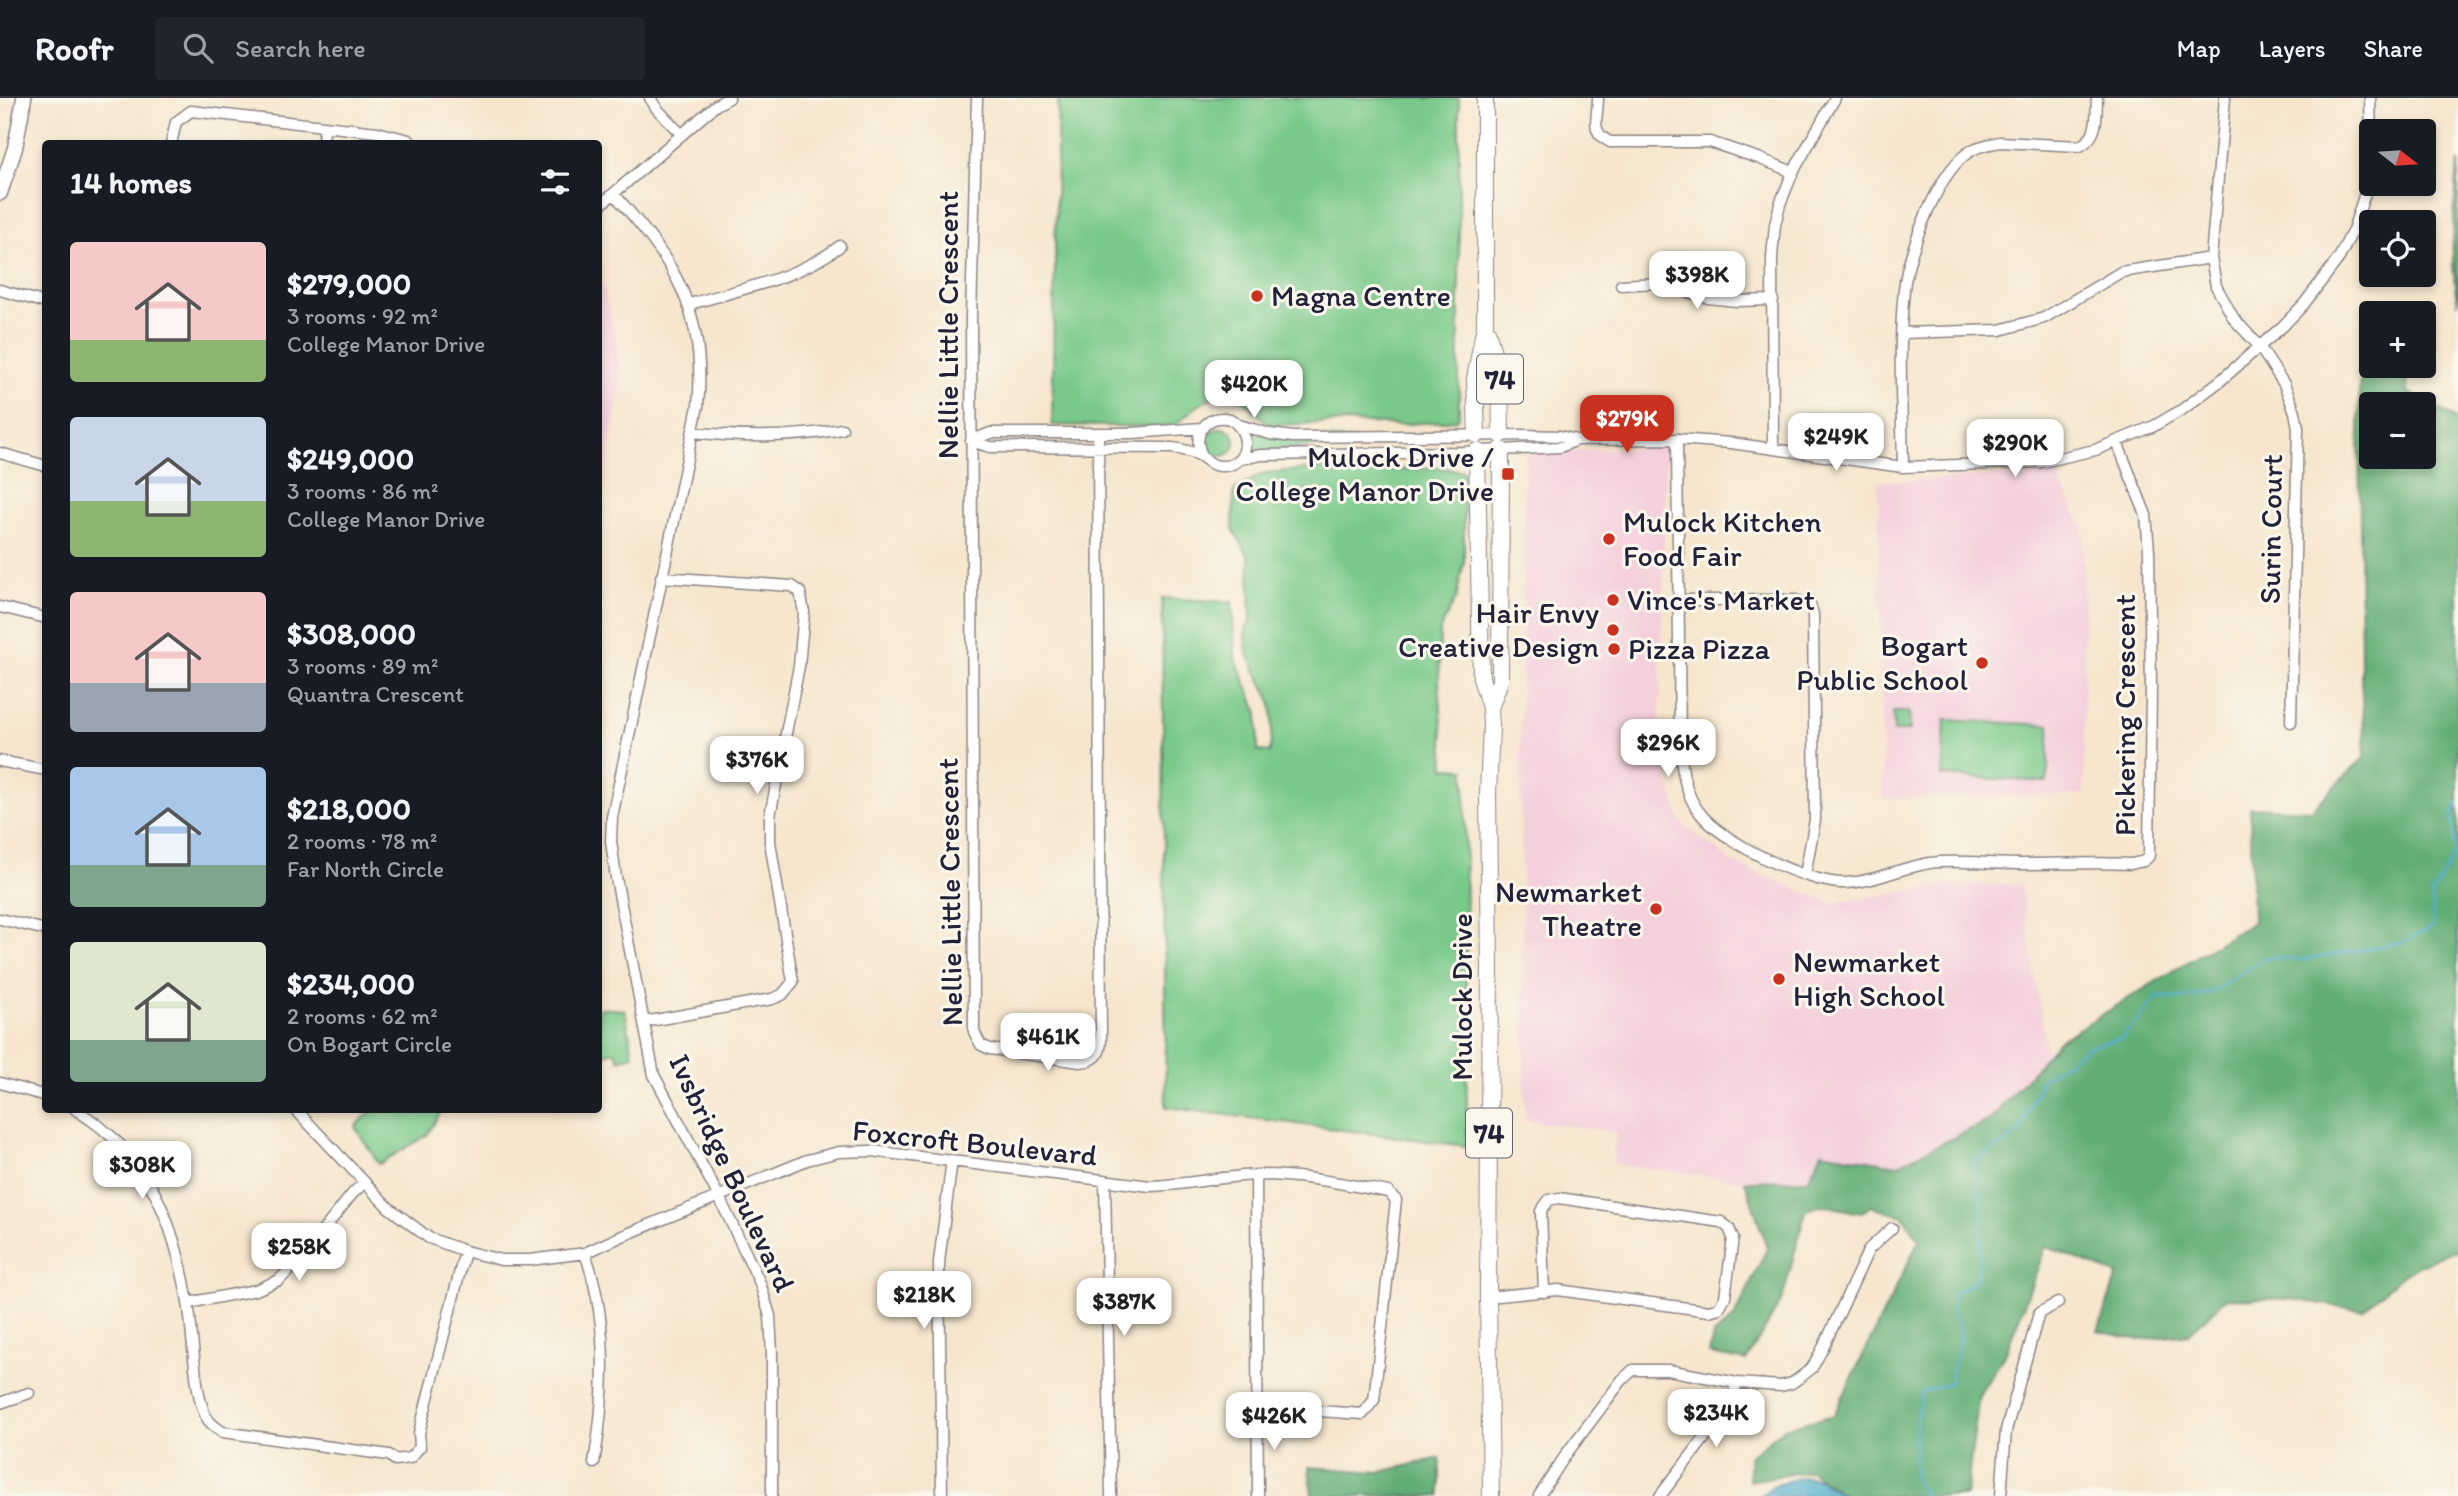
<!DOCTYPE html>
<html lang="en">
<head>
<meta charset="utf-8">
<style>
	:root { --surface:#171b24; --page:#20242c; --text:#f1f3f6; --muted:#9ea1a6; --line:#363941; --accent:#c8321e }
	body { margin:0; font-family:Itim,sans-serif; background:var(--page); color:var(--text); height:100vh; display:flex; flex-direction:column; font-size:26px; white-space:nowrap }
	* { box-sizing:border-box; margin:0 }
	p { font-size:23px; color:var(--muted) }
	.icon { flex:none; width:38px; height:38px; fill:none; stroke:currentColor; stroke-width:2; stroke-linecap:round; stroke-linejoin:round }
	.map { position:relative; flex:1; overflow:hidden }
	.sheet { position:absolute; left:42px; top:42px; width:560px; height:973px; display:flex; flex-direction:column; background:var(--surface); border-radius:7px; box-shadow:0 4px 10px #0003 }
	.sheet>* { flex:none }
	.needle { width:46px; rotate:107deg }
	.tools { position:absolute; left:2359px; top:21px; display:grid; gap:14px }
	.tools a { display:grid; place-items:center; width:77px; height:77px; border-radius:7px; background:var(--surface); box-shadow:0 4px 10px #0003; font-size:35px }
	.price { position:absolute; translate:-50% -60px; padding:0 16px; border-radius:14px; background:#fff; color:#222; font-size:23px; line-height:46px; filter:drop-shadow(0 2px 4px #0008) }
	.price::after { content:''; position:absolute; left:50%; top:42px; width:21px; height:16px; margin-left:-10px; background:inherit; clip-path:polygon(0 0,100% 0,50% 100%) }
	.price.selected { background:var(--accent); color:#fff }
	ul { padding:0; list-style:none }
	li { display:flex; align-items:center; gap:21px; height:175px; padding:0 28px }
	li span { display:grid; place-items:center; flex:none; width:196px; height:140px; border-radius:7px; color:#555 }
	li>.icon { margin-inline-start:auto }
	span .icon { width:84px; height:84px; fill:#fffc; stroke-width:1 }
	li b { font-size:30px }
	h2 { display:flex; justify-content:space-between; align-items:center; height:84px; padding:0 28px; font-size:30px }
	header { display:flex; align-items:center; gap:42px; box-sizing:border-box; height:98px; padding:0 35px; background:var(--surface); border-bottom:2px solid var(--line) }
	header strong { font-size:33px }
	nav { display:flex; gap:38px; margin-inline-start:auto; font-size:24px }
	.search { width:490px; height:63px; background:var(--page); display:flex; align-items:center; gap:18px; box-sizing:border-box; padding:0 24px; border-radius:7px; color:var(--muted); font-size:26px }
	.map>svg:first-child { display:block }
</style>
</head>
<body>
<header>
<strong>Roofr</strong>
<div class="search"><svg class="icon" aria-label="search" viewBox="0 0 24 24"><circle cx="10" cy="10" r="6"/><path d="M15 15l6 6"/></svg>Search here</div>
<nav><a>Map</a><a>Layers</a><a>Share</a></nav>
</header>
<div class="map">
<svg width="2458" height="1398" viewBox="0 0 2458 1398">
	<rect width="100%" height="100%" fill="#fbf7ec"/>
	<filter id="ink" filterUnits="userSpaceOnUse"><feTurbulence type="fractalNoise" baseFrequency=".0143" numOctaves="2"/><feDisplacementMap in="SourceGraphic" scale="14" xChannelSelector="R" yChannelSelector="G"/><feConvolveMatrix kernelMatrix="1 2 1 2 8 2 1 2 1" color-interpolation-filters="sRGB"/></filter>
	<filter id="wash" filterUnits="userSpaceOnUse"><feTurbulence type="fractalNoise" baseFrequency=".00686" numOctaves="4" result="noise"/><feDisplacementMap in="SourceGraphic" scale="28" xChannelSelector="R" yChannelSelector="G"/><feGaussianBlur stdDeviation="1.57" result="paint"/><feColorMatrix in="noise" values="0 0 0 0 0 0 0 0 0 0 0 0 0 0 0 0 0 1.4 0 .05"/><feComposite in="paint" operator="in"/></filter>
	<g filter="url(#wash)">
		<rect width="100%" height="100%" fill="#f6e6ce"/>
		<path fill="#f4cfdc" d="M599,173l16,61 6,52 -22,122z
			M1666,349l-7,300 22,76 54,41 97,39 115,-18 74,-1 26,170 -57,66 -93,45 -75,-13 -14,28 -63,1 -132,-17 3,-32 -91,-12 -5,-375 5,-292z
			M2056,375l28,57v265l-201,3 -5,-316z"/>
		<path fill="#79c98a" stroke="#4e7662" stroke-width="2" d="M1058,0h401v318l-3,4 -58,5 -48,-3 -79,3c-9,-4 -13,-12 -21,-19 -30,-25 -54,0 -76,21l-122,-2z
			M1207 344a14 14 0 1 1 28 0a14 14 0 1 1-28 0Z
			M1250,336l106,6v2l-105,10z
			M1437,369l27,4v91l-8,37 -16,30 -1,52 6,87 20,1 2,377 -301,-39 -4,-509 70,4 3,55 23,56v38l12,1c1,-14 5,-37 1,-50 -8,-24 -39,-57 -20,-82l-2,-63 -16,-28 1,-39 30,-17 62,-5 30,5z
			M1893,614h16l1,19h-16z
			M1945,622l105,5 -3,57 -105,-6z
			M599,910l26,2 8,45 -14,5 -4,-9 -16,5z
			M372,1012h70l-15,25 -48,29 -24,-37z"/>
		<path fill="#62ad76" stroke="#426858" stroke-width="2" fill-rule="evenodd" d="M2458,64v142c-10,-46 -3,-96 0,-142z
			M2370,237l1,31h29l6,6 2,20 50,28v831h-6l-46,21 -43,38 -73,-11 -64,-1 -37,36 -49,6 -42,-9 19,-56 -71,-29 -40,106 -27,43 -13,101h-120l-36,-25 -61,10v-24l35,-29 50,-13 85,-175 -16,-24 -32,-10 -10,7 -40,-8 -15,5 -24,90 -36,61 -37,-7 4,-19 22,-18 32,-69 -22,-67 63,-1 14,-28 75,13 93,-45 69,-79 194,-119 -3,-115 61,3 54,-53 -4,-82 -2,-288zM2371,306h53v53h-53z
			M1440,1360v38h-128l-3,-29 71,5z"/>
		<path fill="#4faece" stroke="#386884" stroke-width="2" d="M1801,1379l15,1 29,18h-85l13,-10z"/>
		<g fill="none" stroke-linecap="round" stroke-linejoin="round">
			<path stroke="#4faece" stroke-width="2.5" d="M1925,1398l-11,-17 2,-59 6,-28 28,-9 11,-50 -8,-20v-19l23,-14c7,-38 8,-80 -3,-118l46,-28 23,-55 48,-33 32,-8 36,-41 27,1 26,-5 55,-36 38,3 99,-18 30,-15 -1,-33 24,-42 -4,-36 6,-13"/>
		</g>
	</g>
	<g filter="url(#ink)">
		<g fill="none" stroke-linecap="round" stroke-linejoin="round">
			<g stroke="#8c8484" stroke-width="13">
				<path id="street" d="M650,0l7,11 24,25
					M977,0l-6,220 3,714 7,13 9,4 90,13c16,-1 21,-8 21,-23l-3,-606
					M1598,0c0,20 -9,34 12,44h100l48,16 35,14
					M2225,0l-14,160 5,28 18,33 25,27 25,38 11,28 3,16 -7,294
					M2370,0l1,41
					M171,46l5,-22 15,-11 186,21 32,8
					M322,46l3,-17
					M614,96c60,67 93,117 84,212l-86,411 -1,24 5,37 38,197 65,122 41,86 10,33 2,38v142
					M598,109l118,-102 13,-7
					M1621,187l36,-2 51,15 28,3 37,-1
					M0,192l46,13
					M690,206c51,-15 107,-25 150,-58
					M1902,235l98,-3 44,-12 77,-46 90,-14
					M1239,327l31,9 23,3 229,-2 38,1 17,4 100,-1 54,4 172,24 139,-5 53,-12 59,-24 29,-17 37,-28 63,-55 21,-22 35,-46 14,-28 15,-46 3,-31
					M693,334c49,6 99,6 149,-3
					M1677,341l3,309c2,22 5,47 20,65 23,30 108,71 145,70 33,-1 61,-19 94,-21 28,-1 57,2 85,2 35,0 71,-2 107,0l13,-3 5,-5 2,-168 -2,-137 -3,-36 -29,-73
					M971,343l19,6 182,1c9,1 18,3 27,7 8,4 12,12 24,11 27,-1 29,-35 7,-47 -23,-6 -39,15 -28,37
					M971,343l19,-8h142l70,-5
					M1773,349l-1,-190 3,-32 5,-21 13,-32 42,-74
					M0,355l46,13
					M1239,361l22,-4 203,-3 96,-5 17,-7
					M1903,369c-1,-59 -5,-119 1,-178 4,-37 35,-123 70,-140 8,-4 17,-5 26,-7l80,4c19,-10 16,-29 17,-48
					M1677,502h118l15,5 3,9 2,206 -10,55
					M0,509l46,11
					M0,663l46,9
					M0,821l46,11
					M644,924l128,-23 10,-4 11,-13 -23,-140v-26l29,-150 5,-54 -4,-20 -8,-6 -131,-9
					M0,985l46,13
					M76,1012c73,44 98,111 112,192 5,28 6,96 19,116 4,7 10,10 16,14l166,23 6,5 15,-2 10,-11 -1,-14 46,-182
					M296,1012l92,97 41,31 36,13 36,9h29l55,-7 35,-16 187,-77 32,-8 33,-1 278,35c37,-1 72,-10 109,-11 44,0 86,9 129,17l8,8 -22,200 -11,14 -105,-7
					M1256,1077l2,321
					M1105,1082l6,316
					M585,1155c24,67 21,141 9,210
					M1488,1199l70,-7 151,21 10,-3 6,-11 8,-59 -4,-10 -8,-6 -162,-24 -10,2 -8,11 3,81
					M188,1205l68,-13 23,-10 18,-17 56,-70 11,-10
					M0,1305l29,-10
					M942,1398l-3,-234 13,-102
					M1539,1398l28,-43 55,-73 11,-10h35l69,13 44,3 11,-3 10,-7 10,-8 12,-22 45,-97 23,-21
					M1660,1398l63,-82 9,-15 5,-16
					M2001,1398l5,-66 33,-117 19,-10"/>
			</g>
			<g stroke="#8c8484" stroke-width="17">
				<path id="secondary" d="M0,95l15,-45 9,-50"/>
			</g>
			<g stroke="#8c8484" stroke-width="18">
				<path id="primary" d="M1487,233l13,47 1,57
					M1477,337l-2,-56 10,-54v-227
					M1477,353l4,227 9,30 1,19 -3,67 2,175 -2,328 3,199
					M1490,610l10,-27 1,-231"/>
			</g>
			<use href="#street" stroke="#fff" stroke-width="10"/>
			<use href="#secondary" stroke="#fff" stroke-width="14"/>
			<use href="#primary" stroke="#fff" stroke-width="16"/>
		</g>
	</g>
	<g fill="#c8321e" stroke="#fbf7ec" stroke-width="2.5">
		<circle cx="1257" cy="198" r="7"/>
		<rect x="1501" y="369" width="14" height="14" rx="3.5"/>
		<circle cx="1609" cy="441" r="7"/>
		<circle cx="1613" cy="502" r="7"/>
		<circle cx="1613" cy="532" r="7"/>
		<circle cx="1614" cy="551" r="7"/>
		<circle cx="1982" cy="565" r="7"/>
		<circle cx="1656" cy="811" r="7"/>
		<circle cx="1779" cy="881" r="7"/>
	</g>
	<g text-anchor="middle" stroke-width="6" stroke-linejoin="round" paint-order="stroke">
		<g fill="#fbf7ec" stroke="#636270" stroke-width="2">
			<rect x="1477" y="256.5" width="46" height="49" rx="5"/>
			<rect x="1466" y="1010.5" width="46" height="49" rx="5"/>
		</g>
		<g font-size="28" font-weight="bold" fill="#22223b">
			<text x="1500" y="291">74</text>
			<text x="1489" y="1045">74</text>
		</g>
		<g font-size="30" fill="#22223b" stroke="#fbf7ec" text-anchor="start">
			<text x="1271" y="208">Magna Centre</text>
			<text x="1494" y="369" text-anchor="end">Mulock Drive /<tspan x="1494" dy="34">College Manor Drive</tspan></text>
			<text x="1623" y="434">Mulock Kitchen<tspan x="1623" dy="34">Food Fair</tspan></text>
			<text x="1627" y="512">Vince's Market</text>
			<text x="1599" y="525" text-anchor="end">Hair Envy<tspan x="1599" dy="34">Creative Design</tspan></text>
			<text x="1968" y="558" text-anchor="end">Bogart<tspan x="1968" dy="34">Public School</tspan></text>
			<text x="1628" y="561">Pizza Pizza</text>
			<text x="1642" y="804" text-anchor="end">Newmarket<tspan x="1642" dy="34">Theatre</tspan></text>
			<text x="1793" y="874">Newmarket<tspan x="1793" dy="34">High School</tspan></text>
		</g>
		<g font-size="30" fill="#22223b" stroke="#fbf7ec">
			<text transform="translate(948 227) rotate(-90)" y="10">Nellie Little Crescent</text>
			<text transform="translate(2271 431) rotate(-89)" y="10">Surin Court</text>
			<text transform="translate(2125 617) rotate(-90)" y="10">Pickering Crescent</text>
			<text transform="translate(950 794) rotate(-91)" y="10">Nellie Little Crescent</text>
			<text transform="translate(1462 899) rotate(-90)" y="10">Mulock Drive</text>
			<text transform="translate(975 1045) rotate(6)" y="10">Foxcroft Boulevard</text>
			<text transform="translate(732 1075) rotate(65)" y="10">Ivsbridge Boulevard</text>
		</g>
	</g>
</svg>
<div class="tools">
<a><svg class="needle" viewBox="-14 -14 28 28"><path d="M0-13l5 13h-10z" fill="#e53935"/><path d="M0 13l5-13h-10z" fill="#9ea1a6"/></svg></a>
<a><svg class="icon" aria-label="locate" viewBox="0 0 24 24"><circle cx="12" cy="12" r="6"/><path d="M12 2v4M12 18v4M2 12h4M18 12h4"/></svg></a>
<a>+</a>
<a>−</a>
</div>
<b class="price" style="left:1697px;top:213px">$398K</b>
<b class="price" style="left:1254px;top:322px">$420K</b>
<b class="price selected" style="left:1627px;top:357px">$279K</b>
<b class="price" style="left:1836px;top:375px">$249K</b>
<b class="price" style="left:2015px;top:381px">$290K</b>
<b class="price" style="left:1668px;top:681px">$296K</b>
<b class="price" style="left:757px;top:698px">$376K</b>
<b class="price" style="left:1048px;top:975px">$461K</b>
<b class="price" style="left:142px;top:1103px">$308K</b>
<b class="price" style="left:299px;top:1185px">$258K</b>
<b class="price" style="left:924px;top:1233px">$218K</b>
<b class="price" style="left:1124px;top:1240px">$387K</b>
<b class="price" style="left:1716px;top:1351px">$234K</b>
<b class="price" style="left:1274px;top:1354px">$426K</b>
<section class="sheet">
<h2>14 homes<svg class="icon" aria-label="filters" viewBox="0 0 24 24"><path d="M4 7h16M4 17h16"/><circle cx="9" cy="7" r="2"/><circle cx="15" cy="17" r="2"/></svg></h2>
<ul>
<li><span style="background:linear-gradient(#f6c9c9 70%,#8fb573 0)"><svg class="icon" aria-label="home" viewBox="0 0 24 24"><path d="M3 11l9-7 9 7M6 9v11h12V9"/></svg></span><div><b>$279,000</b><p>3 rooms · 92 m²</p><p>College Manor Drive</p></div></li>
<li><span style="background:linear-gradient(#c9d6e8 60%,#8fb573 0)"><svg class="icon" aria-label="home" viewBox="0 0 24 24"><path d="M3 11l9-7 9 7M6 9v11h12V9"/></svg></span><div><b>$249,000</b><p>3 rooms · 86 m²</p><p>College Manor Drive</p></div></li>
<li><span style="background:linear-gradient(#f6c9c9 65%,#9aa5b1 0)"><svg class="icon" aria-label="home" viewBox="0 0 24 24"><path d="M3 11l9-7 9 7M6 9v11h12V9"/></svg></span><div><b>$308,000</b><p>3 rooms · 89 m²</p><p>Quantra Crescent</p></div></li>
<li><span style="background:linear-gradient(#a9c7e8 70%,#7fa58c 0)"><svg class="icon" aria-label="home" viewBox="0 0 24 24"><path d="M3 11l9-7 9 7M6 9v11h12V9"/></svg></span><div><b>$218,000</b><p>2 rooms · 78 m²</p><p>Far North Circle</p></div></li>
<li><span style="background:linear-gradient(#dfe7d0 70%,#7fa58c 0)"><svg class="icon" aria-label="home" viewBox="0 0 24 24"><path d="M3 11l9-7 9 7M6 9v11h12V9"/></svg></span><div><b>$234,000</b><p>2 rooms · 62 m²</p><p>On Bogart Circle</p></div></li>
</ul>
</section>
</div>
</body>
</html>
